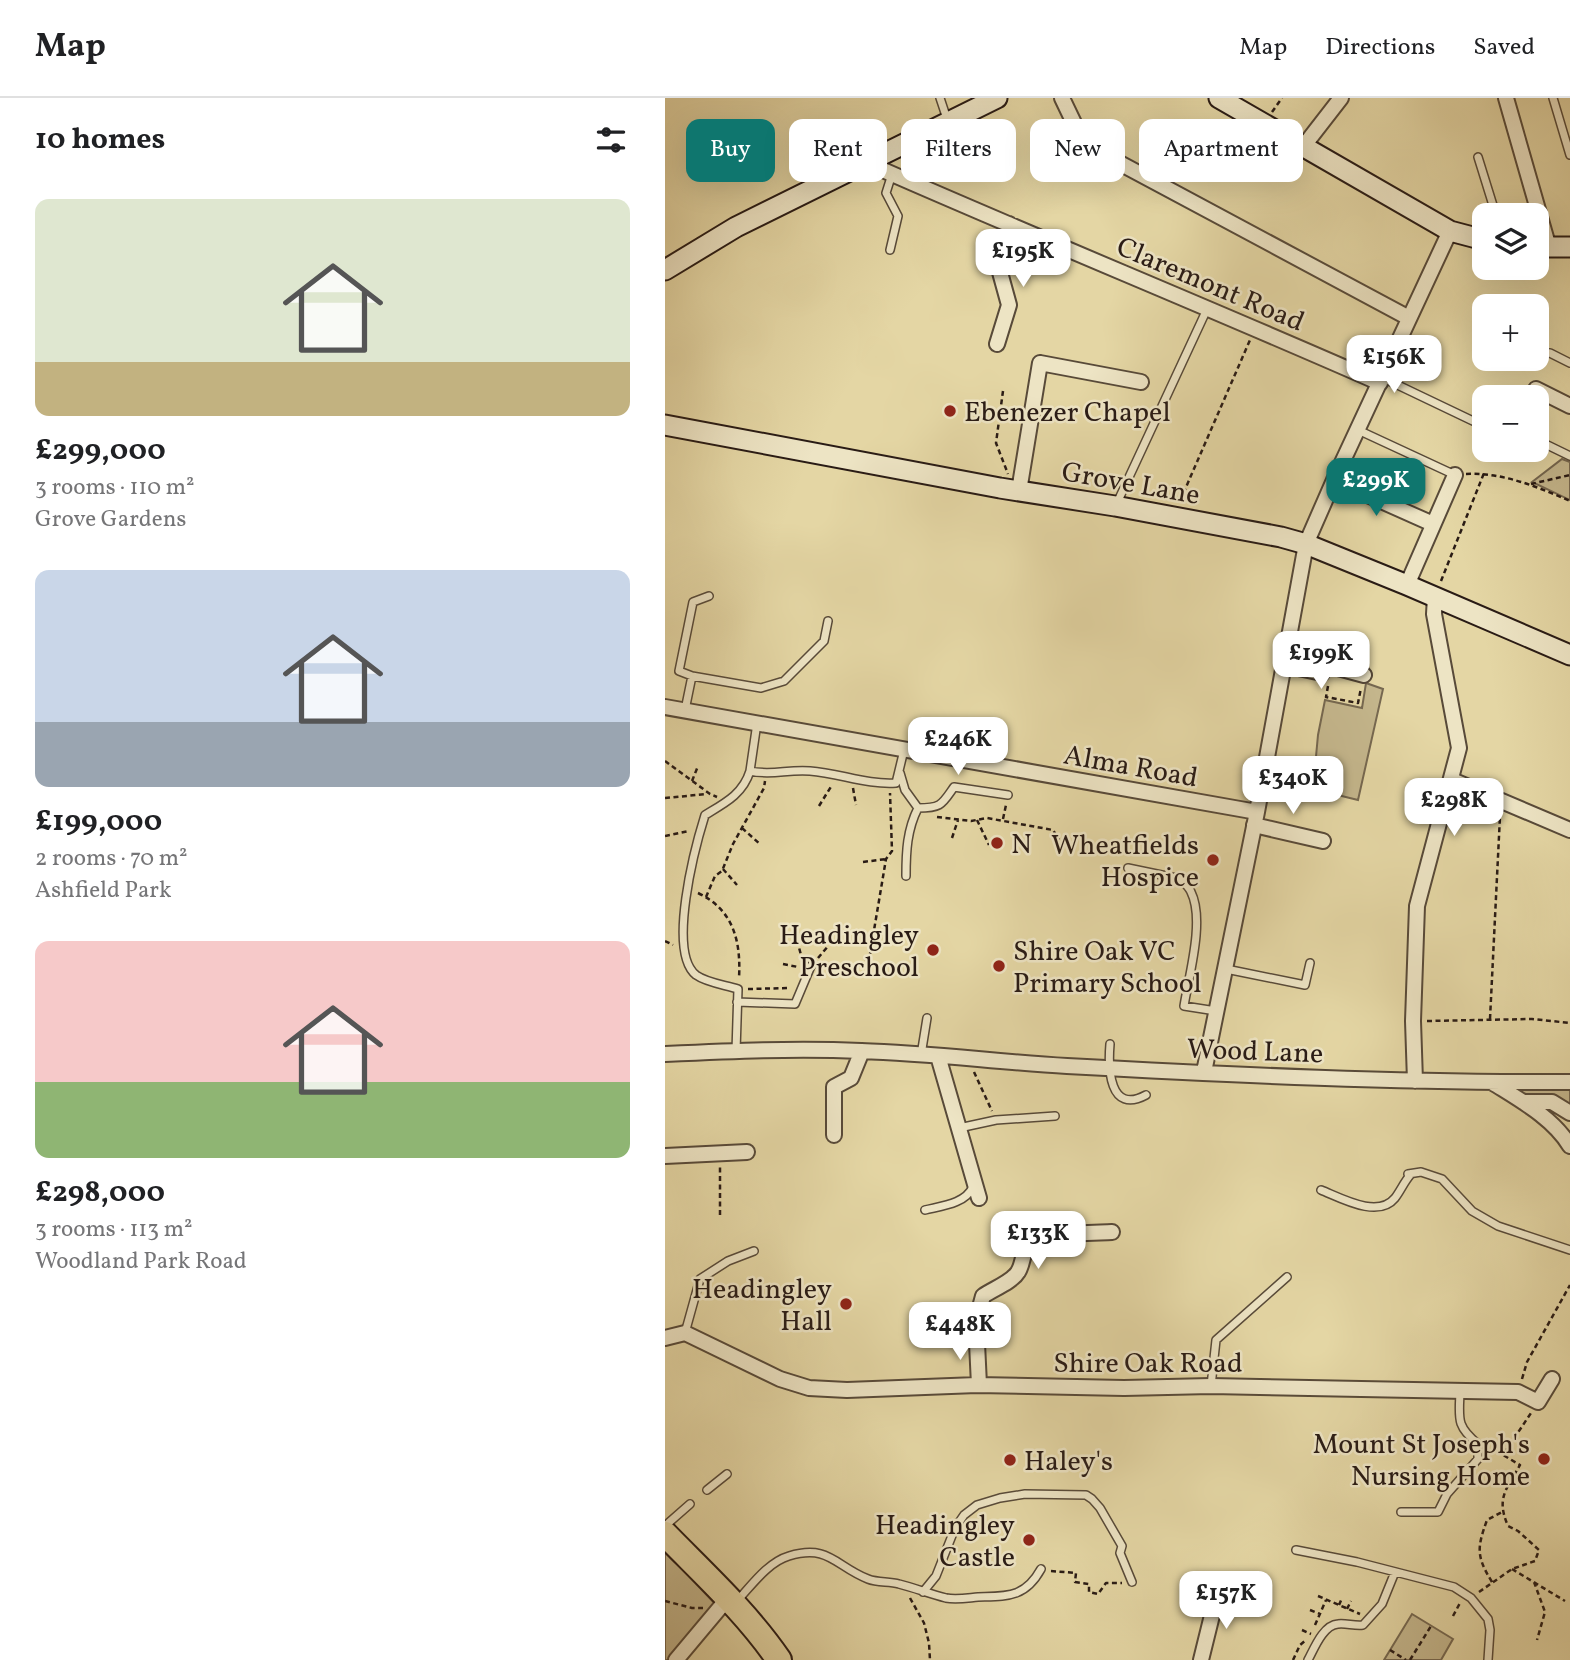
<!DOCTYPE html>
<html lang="en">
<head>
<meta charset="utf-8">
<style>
	:root { --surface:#fff; --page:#f6f6f6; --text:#202124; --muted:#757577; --line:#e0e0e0; --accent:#0f766e }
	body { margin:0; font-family:Vollkorn,serif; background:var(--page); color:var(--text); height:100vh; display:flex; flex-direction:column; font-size:26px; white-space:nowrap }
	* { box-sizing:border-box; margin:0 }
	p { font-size:23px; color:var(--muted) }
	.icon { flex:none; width:38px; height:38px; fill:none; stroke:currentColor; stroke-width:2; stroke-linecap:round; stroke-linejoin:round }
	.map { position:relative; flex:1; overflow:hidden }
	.details { display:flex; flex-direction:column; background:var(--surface); width:665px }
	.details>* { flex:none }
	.guide { position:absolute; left:21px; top:21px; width:665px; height:63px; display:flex; gap:14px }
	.controls { position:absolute; left:807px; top:105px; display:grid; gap:14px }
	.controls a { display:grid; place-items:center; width:77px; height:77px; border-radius:14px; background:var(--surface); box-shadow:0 7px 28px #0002; font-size:35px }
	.price { position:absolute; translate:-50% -60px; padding:0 16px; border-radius:14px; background:#fff; color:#222; font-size:23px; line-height:46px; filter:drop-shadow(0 2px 4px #0008) }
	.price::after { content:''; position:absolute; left:50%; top:42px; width:21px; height:16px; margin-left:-10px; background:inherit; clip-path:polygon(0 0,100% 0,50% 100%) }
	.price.current { background:var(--accent); color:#fff }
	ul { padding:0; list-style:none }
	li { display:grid; align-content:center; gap:14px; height:371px; padding:0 35px }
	li span { display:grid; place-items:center; height:217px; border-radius:14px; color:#555 }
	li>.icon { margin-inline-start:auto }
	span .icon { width:126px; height:126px; fill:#fffc; stroke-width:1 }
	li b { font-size:30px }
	h2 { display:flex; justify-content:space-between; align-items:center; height:84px; padding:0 35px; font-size:30px }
	.pill { padding:0 24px; border-radius:14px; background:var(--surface); box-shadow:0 7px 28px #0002; font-size:24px; line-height:63px }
	.pill.current { background:var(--accent); color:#fff }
	header { display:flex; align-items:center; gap:42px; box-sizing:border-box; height:98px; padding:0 35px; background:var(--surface); border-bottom:2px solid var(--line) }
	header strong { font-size:33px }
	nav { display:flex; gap:38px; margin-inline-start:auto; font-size:24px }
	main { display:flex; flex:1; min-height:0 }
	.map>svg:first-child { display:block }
</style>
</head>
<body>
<header>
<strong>Map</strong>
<nav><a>Map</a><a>Directions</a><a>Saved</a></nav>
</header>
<main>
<section class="details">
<h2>10 homes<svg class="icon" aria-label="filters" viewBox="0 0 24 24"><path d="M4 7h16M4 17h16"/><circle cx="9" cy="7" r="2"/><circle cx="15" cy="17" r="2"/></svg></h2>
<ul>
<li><span style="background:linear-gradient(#dfe7d0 75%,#c2b280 0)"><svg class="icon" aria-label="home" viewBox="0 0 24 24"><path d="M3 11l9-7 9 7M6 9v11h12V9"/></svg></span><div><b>£299,000</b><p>3 rooms · 110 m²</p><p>Grove Gardens</p></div></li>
<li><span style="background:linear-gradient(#c9d6e8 70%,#9aa5b1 0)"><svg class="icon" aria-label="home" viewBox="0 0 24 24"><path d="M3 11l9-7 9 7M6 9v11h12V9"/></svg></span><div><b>£199,000</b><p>2 rooms · 70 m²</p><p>Ashfield Park</p></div></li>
<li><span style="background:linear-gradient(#f6c9c9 65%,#8fb573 0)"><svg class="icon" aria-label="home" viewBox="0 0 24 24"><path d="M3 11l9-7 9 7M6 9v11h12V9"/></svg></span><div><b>£298,000</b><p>3 rooms · 113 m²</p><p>Woodland Park Road</p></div></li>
</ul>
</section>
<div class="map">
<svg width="905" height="1562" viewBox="0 0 905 1562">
	<rect width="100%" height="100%" fill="#e4d6a4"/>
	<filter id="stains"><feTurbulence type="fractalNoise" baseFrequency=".00286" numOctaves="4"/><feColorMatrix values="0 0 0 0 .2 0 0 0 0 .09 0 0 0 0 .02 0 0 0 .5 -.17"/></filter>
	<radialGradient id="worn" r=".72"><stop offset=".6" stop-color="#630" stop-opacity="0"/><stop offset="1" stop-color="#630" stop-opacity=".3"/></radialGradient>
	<path fill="#c4b68c" stroke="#766850" stroke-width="2" d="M897,361l8,3v38l-38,-18z
		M701,585l17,6 -25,111 -45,-11 5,-54 7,-35 37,8z
		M905,990v17l-45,-10 -9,-6z
		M0,1453l54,57 -44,52h-10z
		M747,1516l41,25 -12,21h-57z"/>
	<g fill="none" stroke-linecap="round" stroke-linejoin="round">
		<g stroke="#584a39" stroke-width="10">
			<path id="lane" d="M275,0l8,24
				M888,0l17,57
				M813,59l18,58
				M225,152l8,-34 -12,-23 6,-19
				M885,255l20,10
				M718,280l90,43
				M693,332l97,45
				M872,342l33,16
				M452,405l91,-196
				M27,578l-13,-5 14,-69 16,-6
				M20,612l7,-34 69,12 23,-7 40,-40 4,-20
				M92,625l-7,48c21,5 38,-2 60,0 29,2 57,14 86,12l8,-33
				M235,675l5,17 13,18c-11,22 -12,43 -12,68
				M253,710c24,0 24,-4 36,-21l54,8
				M463,770l53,11c3,4 8,8 10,13 14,28 -2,83 -7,114l32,5
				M561,871l79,16 5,-22
				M72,904l58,2 16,-38
				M445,946c-2,24 -1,71 36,51
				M71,953l2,-62c-12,-4 -31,-6 -42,-14 -29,-23 -1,-128 9,-160 20,-12 38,-21 45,-44
				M256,957l6,-37
				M294,1030l37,-8 59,-4
				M743,1076l13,-2 21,7 30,32 26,15 72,24
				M656,1092c20,8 57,29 74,8 6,-8 9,-16 16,-24
				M260,1112c16,-4 40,-6 48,-23
				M20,1235l15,-54 28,-18 26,-10
				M546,1288l5,-46 71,-63
				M42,1392l20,-16
				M736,1414h37l9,-18 31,-35v-15c-22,-18 -19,-25 -18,-52
				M0,1428l25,-22
				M631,1452l61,12 97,25 17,11 17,21 2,11 -2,30
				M258,1494l13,-16 19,-48 9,-13 13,-10 23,-7 25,-4 61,1 6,4 8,9 22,38 -2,7 12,29
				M72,1503c14,-15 31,-39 52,-45 40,-12 46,10 79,23 10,4 21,2 31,5 16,4 31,10 47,14 10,2 21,0 32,-1 29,-1 47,1 63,-28
				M643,1562c6,-11 15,-35 30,-36 8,-1 16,2 25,1l19,-21 13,-32"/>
		</g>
		<g stroke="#584a39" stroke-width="18">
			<path id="street" d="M397,0l22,46 325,174
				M841,0l43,150
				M638,49l38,-49
				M202,65c170,75 343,145 513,220
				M332,246l12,-39 -11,-40 11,-41
				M871,291l34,17
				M669,382l99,44
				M354,393l21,-128 101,19
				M742,487l48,-110
				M619,567l38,8 5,-8 37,10
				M0,609l592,105
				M787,682l118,50
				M589,727l69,16
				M0,956c65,-3 131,-6 196,-3 69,2 137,11 206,15 167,9 335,17 503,16
				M273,958l41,142
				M539,974l53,-260 49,-268 28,-64 116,-249
				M750,983l-2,-60 4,-115 42,-158 -25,-134 1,-17
				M828,985c27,17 60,35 77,63
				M858,1004h29l18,11
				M169,1037v-48l17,-9 11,-27
				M0,1058l82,-4
				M0,1240l20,-5 95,46 29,9 38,2 130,-5 147,3 87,-2 307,6 20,10 14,-23
				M314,1287l-3,-63 7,-26c10,-7 29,-14 35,-24 6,-9 4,-23 13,-30 13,-9 64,-9 81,-10
				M11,1562l52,-62
				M536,1562l16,-65"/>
		</g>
		<g stroke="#291b15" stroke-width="23">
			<path id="secondary" d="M554,0l231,133 34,9
				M872,149h33
				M0,172l71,-43 261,-129
				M0,327l335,63 115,18 166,31 25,7 101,41 163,70"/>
		</g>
		<g stroke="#291b15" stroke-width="28">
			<path id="highway" d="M0,1436c39,40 82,79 114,126"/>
		</g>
		<path stroke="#291b15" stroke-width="2.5" stroke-dasharray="5 3.5" stroke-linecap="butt" d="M607,14l10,-14
			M338,293l-7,52 12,31
			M801,376c36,-2 72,13 104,27
			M866,386l39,-9
			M515,403l70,-161
			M776,483l43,-108
			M663,588l-2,11 32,6 3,-15
			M0,663l45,33 7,3
			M27,683l6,-15
			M188,690l3,17
			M0,700l42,-4
			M154,708l13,-21
			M272,719l34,4 16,-3 66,12 6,10
			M338,721l3,-14
			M312,722l12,25
			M77,730l19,17
			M0,738l24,-5
			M287,740l6,-18
			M198,764l23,-3
			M58,771l14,16
			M33,795c36,17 43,49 41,85
			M41,799l9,-21 7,-5 11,-27 31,-56 1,-7
			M130,834l7,27
			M0,843l8,4
			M153,860l11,-13
			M118,866l15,3
			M157,868l27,10 21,-22 16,-95 6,-8 -2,-58
			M83,891l41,-1
			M825,921l10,-203
			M762,923l105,-2 38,4
			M309,974l18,39
			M55,1117v-49
			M857,1281l5,-17 43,-77
			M847,1471l53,32
			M386,1473l25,2 -1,9 14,2v8l9,2 8,-11h16
			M827,1484c-16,-26 -15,-34 -5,-62l15,-8
			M869,1484l11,30 -8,28
			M814,1494l33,-23 23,-8 4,-11 -21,-19 -10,-5c-12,-28 -2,-36 12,-61l-17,-10 28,-42
			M653,1498l42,18
			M245,1500l14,25 5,20 1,17
			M0,1503l27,7h11
			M674,1507l3,-7
			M682,1511l4,-8
			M645,1512l10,4
			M788,1518l7,-13
			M650,1527l11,-25
			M637,1532l9,4
			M725,1552l16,10
			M628,1562l7,-15 6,-5
			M745,1562l21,-34"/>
		<use href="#lane" stroke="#ede4c4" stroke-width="7"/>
		<use href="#street" stroke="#ede4c4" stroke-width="14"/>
		<use href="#secondary" stroke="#ede4c4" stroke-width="19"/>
		<use href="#highway" stroke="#e4d6a4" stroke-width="24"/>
	</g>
	<g fill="#8f2418" stroke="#ede4c4" stroke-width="2.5">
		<circle cx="285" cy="313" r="7"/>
		<circle cx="332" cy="745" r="7"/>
		<circle cx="548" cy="762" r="7"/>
		<circle cx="268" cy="852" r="7"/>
		<circle cx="334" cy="868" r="7"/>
		<circle cx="181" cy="1206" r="7"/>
		<circle cx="879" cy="1361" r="7"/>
		<circle cx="345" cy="1362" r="7"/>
		<circle cx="364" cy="1442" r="7"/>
	</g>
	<g text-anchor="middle" stroke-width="5" stroke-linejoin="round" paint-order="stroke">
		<g font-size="28" fill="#291b15" stroke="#ede4c4">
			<text transform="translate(546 185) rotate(23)" y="10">Claremont Road</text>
			<text transform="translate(466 384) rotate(10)" y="10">Grove Lane</text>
			<text transform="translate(466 667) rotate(10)" y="10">Alma Road</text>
			<text transform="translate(590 952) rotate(2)" y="10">Wood Lane</text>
			<text x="483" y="1274">Shire Oak Road</text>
		</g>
		<g font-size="28" fill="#291b15" stroke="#ede4c4" text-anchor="end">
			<text x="299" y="323" text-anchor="start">Ebenezer Chapel</text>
			<text x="346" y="755" text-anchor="start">N</text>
			<text x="534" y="756">Wheatfields<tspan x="534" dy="32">Hospice</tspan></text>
			<text x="254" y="846">Headingley<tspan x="254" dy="32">Preschool</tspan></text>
			<text x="348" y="862" text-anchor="start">Shire Oak VC<tspan x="348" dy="32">Primary School</tspan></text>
			<text x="167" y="1200">Headingley<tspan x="167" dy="32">Hall</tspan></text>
			<text x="865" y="1355">Mount St Joseph's<tspan x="865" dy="32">Nursing Home</tspan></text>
			<text x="359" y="1372" text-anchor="start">Haley's</text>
			<text x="350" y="1436">Headingley<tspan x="350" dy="32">Castle</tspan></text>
		</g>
	</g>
	<rect width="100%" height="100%" filter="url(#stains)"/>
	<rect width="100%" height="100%" fill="url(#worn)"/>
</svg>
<div class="controls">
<a><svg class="icon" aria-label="layers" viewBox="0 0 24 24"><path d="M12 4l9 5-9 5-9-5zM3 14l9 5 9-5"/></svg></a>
<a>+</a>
<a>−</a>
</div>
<b class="price" style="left:358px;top:191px">£195K</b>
<b class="price" style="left:729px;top:297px">£156K</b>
<b class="price current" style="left:711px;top:420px">£299K</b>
<b class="price" style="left:656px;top:593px">£199K</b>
<b class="price" style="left:293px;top:679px">£246K</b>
<b class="price" style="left:628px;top:718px">£340K</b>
<b class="price" style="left:789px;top:740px">£298K</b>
<b class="price" style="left:373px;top:1173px">£133K</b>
<b class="price" style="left:295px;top:1264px">£448K</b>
<b class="price" style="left:561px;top:1533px">£157K</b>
<div class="guide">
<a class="pill current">Buy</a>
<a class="pill">Rent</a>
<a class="pill">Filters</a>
<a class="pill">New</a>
<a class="pill">Apartment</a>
</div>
</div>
</main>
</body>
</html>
